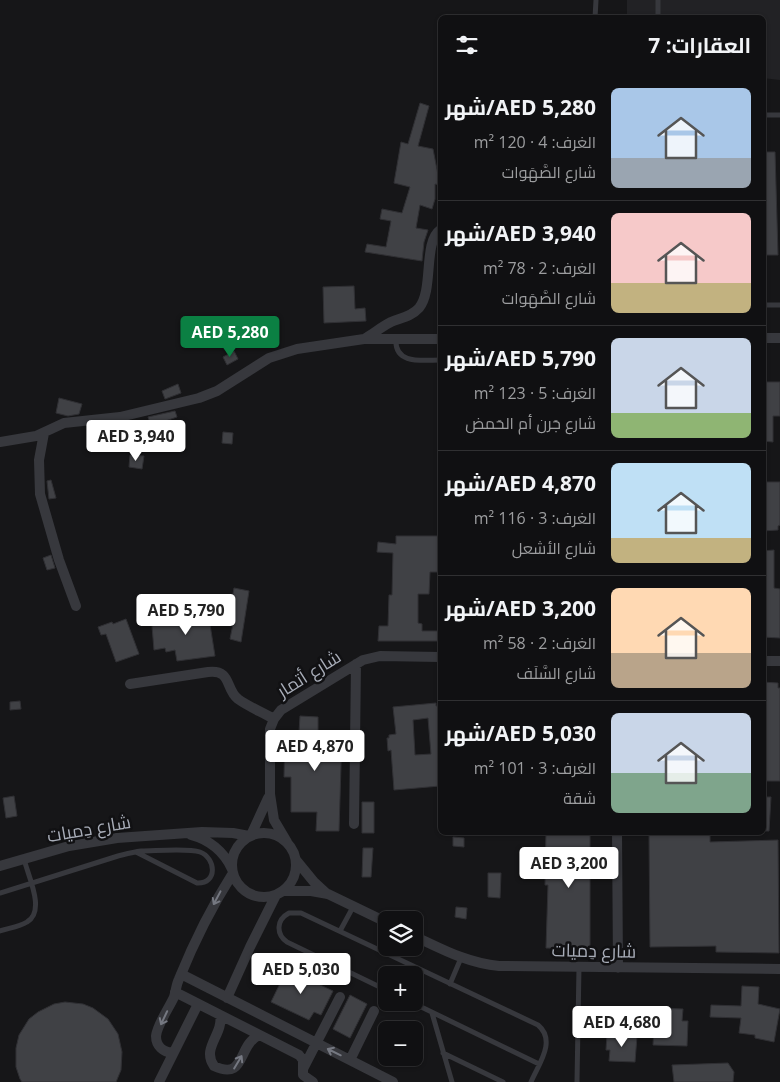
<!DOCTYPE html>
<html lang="ar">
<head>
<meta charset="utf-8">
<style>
	:root { --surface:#101012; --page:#19191b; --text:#f1f3f6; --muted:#9c9d9f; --line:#303032; --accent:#0b8043 }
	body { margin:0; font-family:"Open Sans",Cairo,sans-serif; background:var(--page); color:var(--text); direction:rtl; height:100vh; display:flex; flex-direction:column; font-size:19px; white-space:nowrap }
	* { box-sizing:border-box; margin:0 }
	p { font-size:16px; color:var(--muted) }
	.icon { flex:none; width:28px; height:28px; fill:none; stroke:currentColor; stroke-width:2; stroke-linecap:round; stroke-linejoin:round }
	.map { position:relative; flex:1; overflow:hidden; direction:ltr }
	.details { position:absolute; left:438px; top:15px; width:328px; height:820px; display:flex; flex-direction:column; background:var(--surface); border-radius:8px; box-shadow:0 1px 4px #0004,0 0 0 1px var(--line); direction:rtl }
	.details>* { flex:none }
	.controls { position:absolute; left:378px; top:911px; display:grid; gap:10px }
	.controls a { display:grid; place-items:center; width:45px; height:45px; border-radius:8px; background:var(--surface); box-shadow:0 1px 4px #0004,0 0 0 1px var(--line); font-size:25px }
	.price { position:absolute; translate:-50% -42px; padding:0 11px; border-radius:5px; background:#fff; color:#222; font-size:16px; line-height:32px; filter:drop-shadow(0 1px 2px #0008) }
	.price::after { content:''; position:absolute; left:50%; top:30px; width:15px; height:11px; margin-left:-8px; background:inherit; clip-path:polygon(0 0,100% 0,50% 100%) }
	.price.current { background:var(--accent); color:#fff }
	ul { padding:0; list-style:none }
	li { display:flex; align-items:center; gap:15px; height:125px; padding:0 15px }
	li+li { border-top:1px solid var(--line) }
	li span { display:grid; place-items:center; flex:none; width:140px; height:100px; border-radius:8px; color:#555 }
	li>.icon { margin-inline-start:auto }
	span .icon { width:60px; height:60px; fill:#fffc; stroke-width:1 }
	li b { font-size:21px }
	h2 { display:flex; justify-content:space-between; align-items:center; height:60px; padding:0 15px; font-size:21px }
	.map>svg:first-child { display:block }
</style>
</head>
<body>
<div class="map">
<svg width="780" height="1082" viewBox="0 0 780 1082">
	<rect width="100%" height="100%" fill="#161618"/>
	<path fill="#222225" d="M627,0h153v80l-17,-2 -1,-60 -135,-1z"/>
	<path fill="#404145" stroke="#303034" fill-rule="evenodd" d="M420,103l9,3 -11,40 15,3 7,36 -5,-1v15l-3,10 -12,-4 -4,23 12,2 -4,12 -2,19 -57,-9 2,-8 19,3 5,-26 -11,-2 2,-10 20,4 8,-26 -16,-4 7,-41 7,2z
		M762,152h13l3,103h-16z
		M354,286l1,23 10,-1 1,13 -42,2 -1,-36z
		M234,351l4,8 -11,6 -4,-8z
		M762,382h18v34h-7v26l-11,-1z
		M178,384l3,9 -16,6 -3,-8z
		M59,398l23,6 -3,10 -11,2 -12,-3z
		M175,411l2,6 -26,9 -3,-9z
		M223,432l10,1 -1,11 -10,-1z
		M130,455l14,1 -2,13 -13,-2z
		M51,480l5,18 -7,1 -2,-18z
		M762,482h18v43l-2,1v4l-16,1z
		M396,536h44v36h-10l-1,22h-11v29l4,1v7h18v10h-62l1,-15h9l1,-31h3l1,-42 -16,-1 1,-10 18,2z
		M774,550v38l6,1v49l-18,-1v-86z
		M51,555l4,13 -8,2 -4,-12z
		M234,588l15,3 -8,51 -11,-3 4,-20 -2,-1 1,-7h-3z
		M198,609v4l10,-1 7,44 -38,5 -2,-11 -9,2 -1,-4 -11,2 -2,-24 9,-2v-4l26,-5 -1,-4z
		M126,619l13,35 -23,8 -10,-28 -5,1 -3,-8 14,-5 1,2z
		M762,682l16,1v5h2v93h-18z
		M20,701l1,8 -11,1v-8z
		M436,703v3h4v80l-46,4 -3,-40 -3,1 -1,-13h2v-3l7,-1 -3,-27zM428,718l3,36 -16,1 -2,-35z
		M300,716l18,1v16h24l-3,98h-23l1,-19h-26v-35h-7l1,-45h14z
		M14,796l3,20 -11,2 -3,-20z
		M762,797h9l-2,34h-7z
		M362,802h12v31h-12z
		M546,832h44v23l12,1 -1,15 -11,-1v79l-44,-1 2,-63h-3z
		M649,832h61v10l68,-2 1,113 -63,-1v-6l-66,1z
		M453,837l11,1v9l-11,-1z
		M363,848h10l-2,29h-9z
		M488,873h13l-1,25 -12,-1z
		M456,907l11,1 -1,11 -11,-2z
		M287,969l46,22 -12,24 -7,-3 -5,8 -38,-18z
		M742,986l17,1 -1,17 22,5 -6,33 -19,-4v-3l-16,-2 2,-15 -31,-1 1,-12 30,1z
		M350,995l17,9 -17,34 -17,-9z
		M65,1002l18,2 10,4 15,11 10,15 4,18 -1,18 -5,12h-94l-2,-3 -4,-12v-19l3,-13 10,-16 9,-7 16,-8z
		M655,1008l28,1 -1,12h6l-1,25 -34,-1z
		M607,1034l30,2 -2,26 -26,-1 1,-11h-4z
		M728,1063l6,9 -1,10h-59l-2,-17z"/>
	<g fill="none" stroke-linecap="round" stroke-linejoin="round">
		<path stroke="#37383d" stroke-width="5" d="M595,18l1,-18
			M658,18v-18
			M762,115h18
			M762,305h18
			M396,339c-2,26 27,21 44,21
			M0,893l118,-37c8,-2 15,-4 23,-5 14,0 47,-3 59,1 16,6 18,32 -3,31l-61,-31
			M0,931c9,-3 19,-4 27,-9 19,-11 1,-46 -3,-63
			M340,931l13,-24
			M450,984l11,-26
			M386,990l-99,-48c-11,-8 -11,-22 2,-29h12l237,112c19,16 0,40 -7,57
			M411,1002l128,62
			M432,1013l20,69
			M443,1053l60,29
			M577,1082l2,-115"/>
		<path stroke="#37383d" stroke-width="10" d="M762,338h18
			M364,339c9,-5 17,-12 27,-17 9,-4 20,-5 28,-14 15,-18 4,-66 21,-78
			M44,433l-5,27 1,34 19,66 17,46
			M0,442l36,-6 28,-13 56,-6 79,-19 18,-7 52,-33 28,-9 67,-10h76
			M762,661h18
			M130,684l78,-12c24,-3 17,17 30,27 11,8 24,13 36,20
			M354,824l2,-160
			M617,832l1,136
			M232 865a32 32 0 1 1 64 0a32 32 0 1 1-64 0Z
			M191,835c19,5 33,17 41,34
			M251,835l17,-37
			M287,842l-13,-22 -4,-26v-65l4,-10 7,-9 82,-50 17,-4 60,1
			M296,860l18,22 13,12
			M0,866l69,-20 48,-8 85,-6 31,1 16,3
			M284,891h27l17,3 58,28
			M414,936c28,13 53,27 85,30l281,3
			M181,974l212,108
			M175,992l124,63 4,5v15l10,7
			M227,998l23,-51 26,-52
			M220,1015c4,19 -19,33 -6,51 32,15 23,-20 45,-31
			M173,1053c-10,-1 -17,-7 -17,-17 1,-11 13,-28 18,-39 2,-6 2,-12 5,-18 15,-37 33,-73 54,-106
			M350,1060l24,-49
			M303,1069l37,-72
			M159,1082l39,-78"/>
	</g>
	<defs><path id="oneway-shaft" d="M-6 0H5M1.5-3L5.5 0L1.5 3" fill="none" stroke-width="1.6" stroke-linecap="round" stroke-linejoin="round" transform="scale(1.25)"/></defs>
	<g stroke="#757881">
		<use href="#oneway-shaft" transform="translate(217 898) rotate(118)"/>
		<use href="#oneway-shaft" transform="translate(164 1018) rotate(115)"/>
		<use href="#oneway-shaft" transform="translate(334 1052) rotate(-154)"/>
		<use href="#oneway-shaft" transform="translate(238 1062) rotate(-59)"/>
	</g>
	<g text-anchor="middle" stroke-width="5" stroke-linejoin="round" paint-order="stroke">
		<g font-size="18" fill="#a8adb8" stroke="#111113">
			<text transform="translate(309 674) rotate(-32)" y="6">شارع أتمار</text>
			<text transform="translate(89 829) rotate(-10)" y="6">شارع دِميات</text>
			<text transform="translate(594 951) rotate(1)" y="6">شارع دِميات</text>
		</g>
	</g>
</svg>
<div class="controls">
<a><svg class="icon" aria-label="layers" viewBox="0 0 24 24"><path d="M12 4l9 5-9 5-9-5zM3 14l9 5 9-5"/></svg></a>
<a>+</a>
<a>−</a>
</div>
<b class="price current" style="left:230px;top:358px">AED 5,280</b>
<b class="price" style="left:136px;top:462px">AED 3,940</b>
<b class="price" style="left:186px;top:636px">AED 5,790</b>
<b class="price" style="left:315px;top:772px">AED 4,870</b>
<b class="price" style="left:569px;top:889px">AED 3,200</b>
<b class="price" style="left:301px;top:995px">AED 5,030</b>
<b class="price" style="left:622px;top:1048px">AED 4,680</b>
<section class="details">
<h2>العقارات: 7<svg class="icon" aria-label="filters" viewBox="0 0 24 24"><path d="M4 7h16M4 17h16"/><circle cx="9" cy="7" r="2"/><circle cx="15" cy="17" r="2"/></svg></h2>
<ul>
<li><span style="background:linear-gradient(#a9c7e8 70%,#9aa5b1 0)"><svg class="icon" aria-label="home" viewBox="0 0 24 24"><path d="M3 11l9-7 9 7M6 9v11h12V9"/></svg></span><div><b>AED 5,280/شهر</b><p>الغرف: 4 · 120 m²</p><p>شارع الصَّهَوات</p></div></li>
<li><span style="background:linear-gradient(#f6c9c9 70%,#c2b280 0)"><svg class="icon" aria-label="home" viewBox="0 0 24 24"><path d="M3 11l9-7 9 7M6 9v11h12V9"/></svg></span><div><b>AED 3,940/شهر</b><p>الغرف: 2 · 78 m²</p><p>شارع الصَّهَوات</p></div></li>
<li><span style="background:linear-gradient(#c9d6e8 75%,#8fb573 0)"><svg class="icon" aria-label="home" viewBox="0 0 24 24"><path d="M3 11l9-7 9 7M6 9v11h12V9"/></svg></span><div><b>AED 5,790/شهر</b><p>الغرف: 5 · 123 m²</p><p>شارع جَرن أم الحَمض</p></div></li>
<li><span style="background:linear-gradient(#bfe0f5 75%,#c2b280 0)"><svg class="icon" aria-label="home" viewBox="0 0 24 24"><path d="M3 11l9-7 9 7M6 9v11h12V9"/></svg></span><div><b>AED 4,870/شهر</b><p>الغرف: 3 · 116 m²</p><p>شارع الأشعل</p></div></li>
<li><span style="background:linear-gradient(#ffd9b3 65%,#b9a48a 0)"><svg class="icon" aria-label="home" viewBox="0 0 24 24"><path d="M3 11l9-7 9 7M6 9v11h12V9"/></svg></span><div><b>AED 3,200/شهر</b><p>الغرف: 2 · 58 m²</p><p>شارع السَّلَف</p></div></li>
<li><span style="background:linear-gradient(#c9d6e8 60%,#7fa58c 0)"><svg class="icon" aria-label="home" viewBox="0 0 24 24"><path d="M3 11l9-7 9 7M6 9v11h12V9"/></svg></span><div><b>AED 5,030/شهر</b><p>الغرف: 3 · 101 m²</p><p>شقة</p></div></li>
</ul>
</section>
</div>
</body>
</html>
